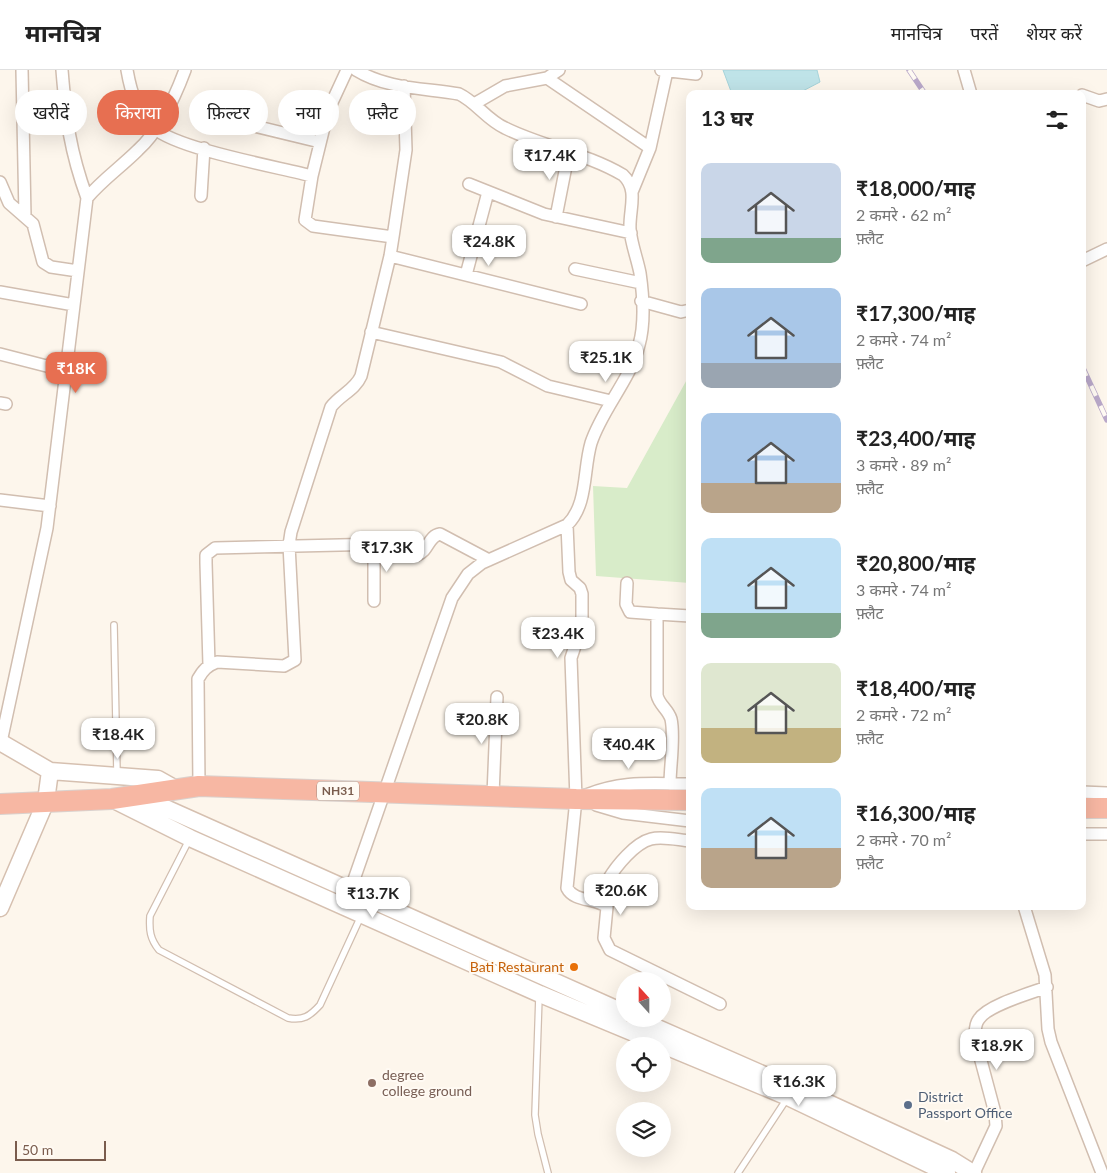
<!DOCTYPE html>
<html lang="hi">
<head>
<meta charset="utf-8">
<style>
	:root { --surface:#fff; --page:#f6f6f6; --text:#222; --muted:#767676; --line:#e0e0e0; --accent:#e76f51 }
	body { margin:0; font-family:Lato,"Noto Sans Devanagari",sans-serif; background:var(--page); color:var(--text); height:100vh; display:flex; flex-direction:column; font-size:19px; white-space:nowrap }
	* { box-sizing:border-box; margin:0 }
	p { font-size:16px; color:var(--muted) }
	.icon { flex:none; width:28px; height:28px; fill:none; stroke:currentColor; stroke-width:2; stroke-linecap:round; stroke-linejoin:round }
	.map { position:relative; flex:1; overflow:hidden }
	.side { position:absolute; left:686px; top:20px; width:400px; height:820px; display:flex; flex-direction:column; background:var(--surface); border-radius:10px; box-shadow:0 5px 20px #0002 }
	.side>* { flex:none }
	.hud { position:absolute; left:15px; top:20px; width:475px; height:45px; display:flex; gap:10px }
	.needle { width:32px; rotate:339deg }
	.fabs { position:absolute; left:616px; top:902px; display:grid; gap:10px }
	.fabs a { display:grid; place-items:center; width:55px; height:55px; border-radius:50%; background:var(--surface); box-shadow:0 5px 20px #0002; font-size:25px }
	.scale { position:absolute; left:15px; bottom:12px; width:91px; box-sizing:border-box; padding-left:5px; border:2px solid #7a5c4d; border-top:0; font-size:14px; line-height:18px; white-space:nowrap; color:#7a5c4d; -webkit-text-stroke:4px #fffaf3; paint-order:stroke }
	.price { position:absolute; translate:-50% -42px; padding:0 11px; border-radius:10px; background:#fff; color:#222; font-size:16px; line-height:32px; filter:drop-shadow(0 1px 2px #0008) }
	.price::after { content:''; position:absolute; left:50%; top:30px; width:15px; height:11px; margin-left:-8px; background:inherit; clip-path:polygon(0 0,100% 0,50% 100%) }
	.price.current { background:var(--accent); color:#fff }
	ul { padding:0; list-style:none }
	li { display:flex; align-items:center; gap:15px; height:125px; padding:0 15px }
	li span { display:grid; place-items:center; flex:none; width:140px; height:100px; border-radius:10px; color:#555 }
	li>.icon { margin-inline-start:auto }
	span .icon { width:60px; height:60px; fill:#fffc; stroke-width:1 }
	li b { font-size:21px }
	h2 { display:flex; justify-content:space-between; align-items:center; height:60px; padding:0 15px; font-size:21px }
	.pill { padding:0 18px; border-radius:22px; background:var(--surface); box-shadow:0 5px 20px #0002; font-size:18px; line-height:45px }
	.pill.current { background:var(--accent); color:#fff }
	header { display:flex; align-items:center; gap:30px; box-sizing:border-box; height:70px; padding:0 25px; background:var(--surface); border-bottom:1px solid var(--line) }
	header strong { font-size:24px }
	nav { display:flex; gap:28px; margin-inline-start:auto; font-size:18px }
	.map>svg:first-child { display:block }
</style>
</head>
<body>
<header>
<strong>मानचित्र</strong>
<nav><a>मानचित्र</a><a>परतें</a><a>शेयर करें</a></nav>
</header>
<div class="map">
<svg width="1107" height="1103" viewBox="0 0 1107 1103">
	<rect width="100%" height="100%" fill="#fdf6ec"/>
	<path fill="#d8ecc9" d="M690,304v209l-94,-7 -3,-90 34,2z"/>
	<path fill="#bfe3e8" stroke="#a5d3da" d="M723,0h94l3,12 -23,12h-65z"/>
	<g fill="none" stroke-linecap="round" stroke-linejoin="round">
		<g stroke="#d1beb0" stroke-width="8">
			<path id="lane" d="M114,555l3,148
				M189,770l-39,76c-1,14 0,23 9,34l129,68c15,3 22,-2 32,-13l41,-89
				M539,926l-4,119 3,19 10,39
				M738,1103l50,-76"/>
		</g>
		<g stroke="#d1beb0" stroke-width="14">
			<path id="street" d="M22,0l3,146
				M62,0c4,50 8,81 25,128
				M127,0c4,23 10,42 27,58 23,21 124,39 158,48
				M661,0l35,4
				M964,0l7,24
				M547,8l103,70
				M1082,25l17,6 8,-2
				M474,34l31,-18 42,-8 12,-8
				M242,53l78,19
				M0,112l9,21 24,21 10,38 8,5 27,4
				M469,114l75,30 87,19
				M632,122l18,-44 17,-77
				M201,126l3,-48
				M556,147l13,-66
				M393,167l13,-87 -2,-64
				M390,186l191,48
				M1082,191l25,-12
				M575,199l66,14
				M466,205l22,-83
				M0,222l74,13
				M641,231l40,11 9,-2
				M371,262l130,30 47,24 63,15
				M0,284l66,17
				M0,333l6,1
				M0,430l50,6
				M567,455l2,47 2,8 9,8 2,6v31l-11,33 5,141 -9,89c7,14 29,10 40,19l-3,31 6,12 110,54
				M374,475v56
				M627,513l-1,21 4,8 27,2v81c2,10 11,14 14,24 4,17 -1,47 -1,65
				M657,544l33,2
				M209,595l-3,-102v-8l9,-7 168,-4 34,11c12,-4 11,-19 23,-21l49,26
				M1,672l46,-214 40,-330c15,-18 34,-31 51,-48 22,-20 37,-53 47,-80
				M199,716l-1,-107c5,-9 9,-13 19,-17l67,4 11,-6 -6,-115 2,-13 40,-125c9,-12 24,-17 30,-31l29,-120 3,-19 -80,-11 -8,-6 7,-44 16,-65 19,-41
				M1082,722l25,1
				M493,725l4,-98
				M586,725c38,-15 65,-11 104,-11
				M596,735l27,8 67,8
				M1082,764h25
				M350,821l102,-293 16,-24 14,-11 85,-38c21,-20 16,-55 24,-82 11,-34 40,-64 48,-98 6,-21 4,-51 1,-72 -3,-15 -9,-30 -10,-44 -1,-20 9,-39 -7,-54 -37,-22 -80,-28 -118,-47 -18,-8 -29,-26 -46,-34 -35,-6 -72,-5 -103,-24
				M602,833c2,-8 3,-16 6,-23 8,-14 27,-37 43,-41 12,-3 27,1 39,2
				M1024,836l21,69 3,54 3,13 51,131
				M974,1103l22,-47 -1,-13 -19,-71c-1,-7 -2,-17 3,-23 9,-14 52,-26 68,-32"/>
		</g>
		<g stroke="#d6c0b0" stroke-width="19">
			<path id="secondary" d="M0,672l50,29 -4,30 -46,107
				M50,701l108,8 16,9
				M134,724l491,219
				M112,729l78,39 350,156 248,103 159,76
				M637,949l189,83 126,58 21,13"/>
		</g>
		<g stroke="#dad1cd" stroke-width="22">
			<path id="highway" d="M0,734l112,-5 87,-13 377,13 114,1
				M1082,738h25"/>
		</g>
		<use href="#lane" stroke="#fff" stroke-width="5.5"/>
		<use href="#street" stroke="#fff" stroke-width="11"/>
		<use href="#secondary" stroke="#fff" stroke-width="16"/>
		<use href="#highway" stroke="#f7b7a3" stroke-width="20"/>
		<g stroke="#b9a8c9" stroke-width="5.5">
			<path id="rail" d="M909,0l16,24
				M1082,296l25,54"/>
		</g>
		<use href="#rail" stroke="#fffaf3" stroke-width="4" stroke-dasharray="11" stroke-linecap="butt"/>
	</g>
	<circle fill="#e8710a" stroke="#fffaf3" stroke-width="2" cx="574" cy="897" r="5"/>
	<circle fill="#8d6e63" stroke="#fffaf3" stroke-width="2" cx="372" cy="1013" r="5"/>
	<circle fill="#5c6f8a" stroke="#fffaf3" stroke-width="2" cx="908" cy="1035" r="5"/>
	<g text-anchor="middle" stroke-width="4" stroke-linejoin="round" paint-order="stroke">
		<rect fill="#fffaf3" stroke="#a28b7f" stroke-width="1" x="317" y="711.5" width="42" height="19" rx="4"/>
		<g font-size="12" font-weight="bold" fill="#7a5c4d">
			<text x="338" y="725">NH31</text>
		</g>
		<g font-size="14" fill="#c56008" stroke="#fffaf3" text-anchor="end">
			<text x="564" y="902">Bati Restaurant</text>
		</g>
		<g font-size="14" fill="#785e54" stroke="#fffaf3" text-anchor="start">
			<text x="382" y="1010">degree<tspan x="382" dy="16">college ground</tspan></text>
		</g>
		<g font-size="14" fill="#4e5e75" stroke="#fffaf3" text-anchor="start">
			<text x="918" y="1032">District<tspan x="918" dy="16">Passport Office</tspan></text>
		</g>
	</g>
</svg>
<div class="fabs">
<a><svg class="needle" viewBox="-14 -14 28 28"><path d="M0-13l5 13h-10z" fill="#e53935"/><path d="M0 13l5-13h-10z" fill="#767676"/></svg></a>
<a><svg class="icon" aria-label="locate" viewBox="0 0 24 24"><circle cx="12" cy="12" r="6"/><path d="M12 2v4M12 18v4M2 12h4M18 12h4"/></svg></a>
<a><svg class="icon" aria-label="layers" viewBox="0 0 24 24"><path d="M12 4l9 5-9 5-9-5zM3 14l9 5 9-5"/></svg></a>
</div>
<div class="scale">50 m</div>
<b class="price" style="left:550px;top:111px">₹17.4K</b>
<b class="price" style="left:489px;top:197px">₹24.8K</b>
<b class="price" style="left:606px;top:313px">₹25.1K</b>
<b class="price current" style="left:76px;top:324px">₹18K</b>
<b class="price" style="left:387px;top:503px">₹17.3K</b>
<b class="price" style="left:558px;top:589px">₹23.4K</b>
<b class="price" style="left:482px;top:675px">₹20.8K</b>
<b class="price" style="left:118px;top:690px">₹18.4K</b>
<b class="price" style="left:629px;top:700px">₹40.4K</b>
<b class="price" style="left:621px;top:846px">₹20.6K</b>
<b class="price" style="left:373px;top:849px">₹13.7K</b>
<b class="price" style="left:997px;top:1001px">₹18.9K</b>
<b class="price" style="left:799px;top:1037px">₹16.3K</b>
<div class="hud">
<a class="pill">खरीदें</a>
<a class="pill current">किराया</a>
<a class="pill">फ़िल्टर</a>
<a class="pill">नया</a>
<a class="pill">फ़्लैट</a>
</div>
<section class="side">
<h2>13 घर<svg class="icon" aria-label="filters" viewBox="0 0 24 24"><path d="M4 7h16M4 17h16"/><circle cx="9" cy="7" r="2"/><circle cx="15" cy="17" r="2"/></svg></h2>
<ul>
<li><span style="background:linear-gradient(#c9d6e8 75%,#7fa58c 0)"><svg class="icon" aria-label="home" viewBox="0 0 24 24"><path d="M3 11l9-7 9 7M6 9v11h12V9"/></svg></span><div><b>₹18,000/माह</b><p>2 कमरे · 62 m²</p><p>फ़्लैट</p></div></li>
<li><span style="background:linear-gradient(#a9c7e8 75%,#9aa5b1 0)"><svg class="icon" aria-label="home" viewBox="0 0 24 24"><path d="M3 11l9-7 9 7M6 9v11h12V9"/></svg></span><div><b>₹17,300/माह</b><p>2 कमरे · 74 m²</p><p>फ़्लैट</p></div></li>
<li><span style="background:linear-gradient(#a9c7e8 70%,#b9a48a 0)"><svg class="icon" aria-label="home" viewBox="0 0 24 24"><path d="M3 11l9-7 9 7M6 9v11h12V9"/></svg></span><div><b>₹23,400/माह</b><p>3 कमरे · 89 m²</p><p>फ़्लैट</p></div></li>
<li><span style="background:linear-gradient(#bfe0f5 75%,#7fa58c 0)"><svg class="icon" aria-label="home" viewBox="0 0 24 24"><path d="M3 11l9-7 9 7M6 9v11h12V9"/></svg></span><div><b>₹20,800/माह</b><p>3 कमरे · 74 m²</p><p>फ़्लैट</p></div></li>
<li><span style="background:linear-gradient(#dfe7d0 65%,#c2b280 0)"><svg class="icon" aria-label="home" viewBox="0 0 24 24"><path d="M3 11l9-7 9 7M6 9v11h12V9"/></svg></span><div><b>₹18,400/माह</b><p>2 कमरे · 72 m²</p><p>फ़्लैट</p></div></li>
<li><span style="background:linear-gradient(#bfe0f5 60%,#b9a48a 0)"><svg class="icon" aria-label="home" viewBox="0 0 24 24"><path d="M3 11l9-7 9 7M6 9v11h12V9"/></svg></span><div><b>₹16,300/माह</b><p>2 कमरे · 70 m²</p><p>फ़्लैट</p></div></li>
</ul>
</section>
</div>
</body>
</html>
